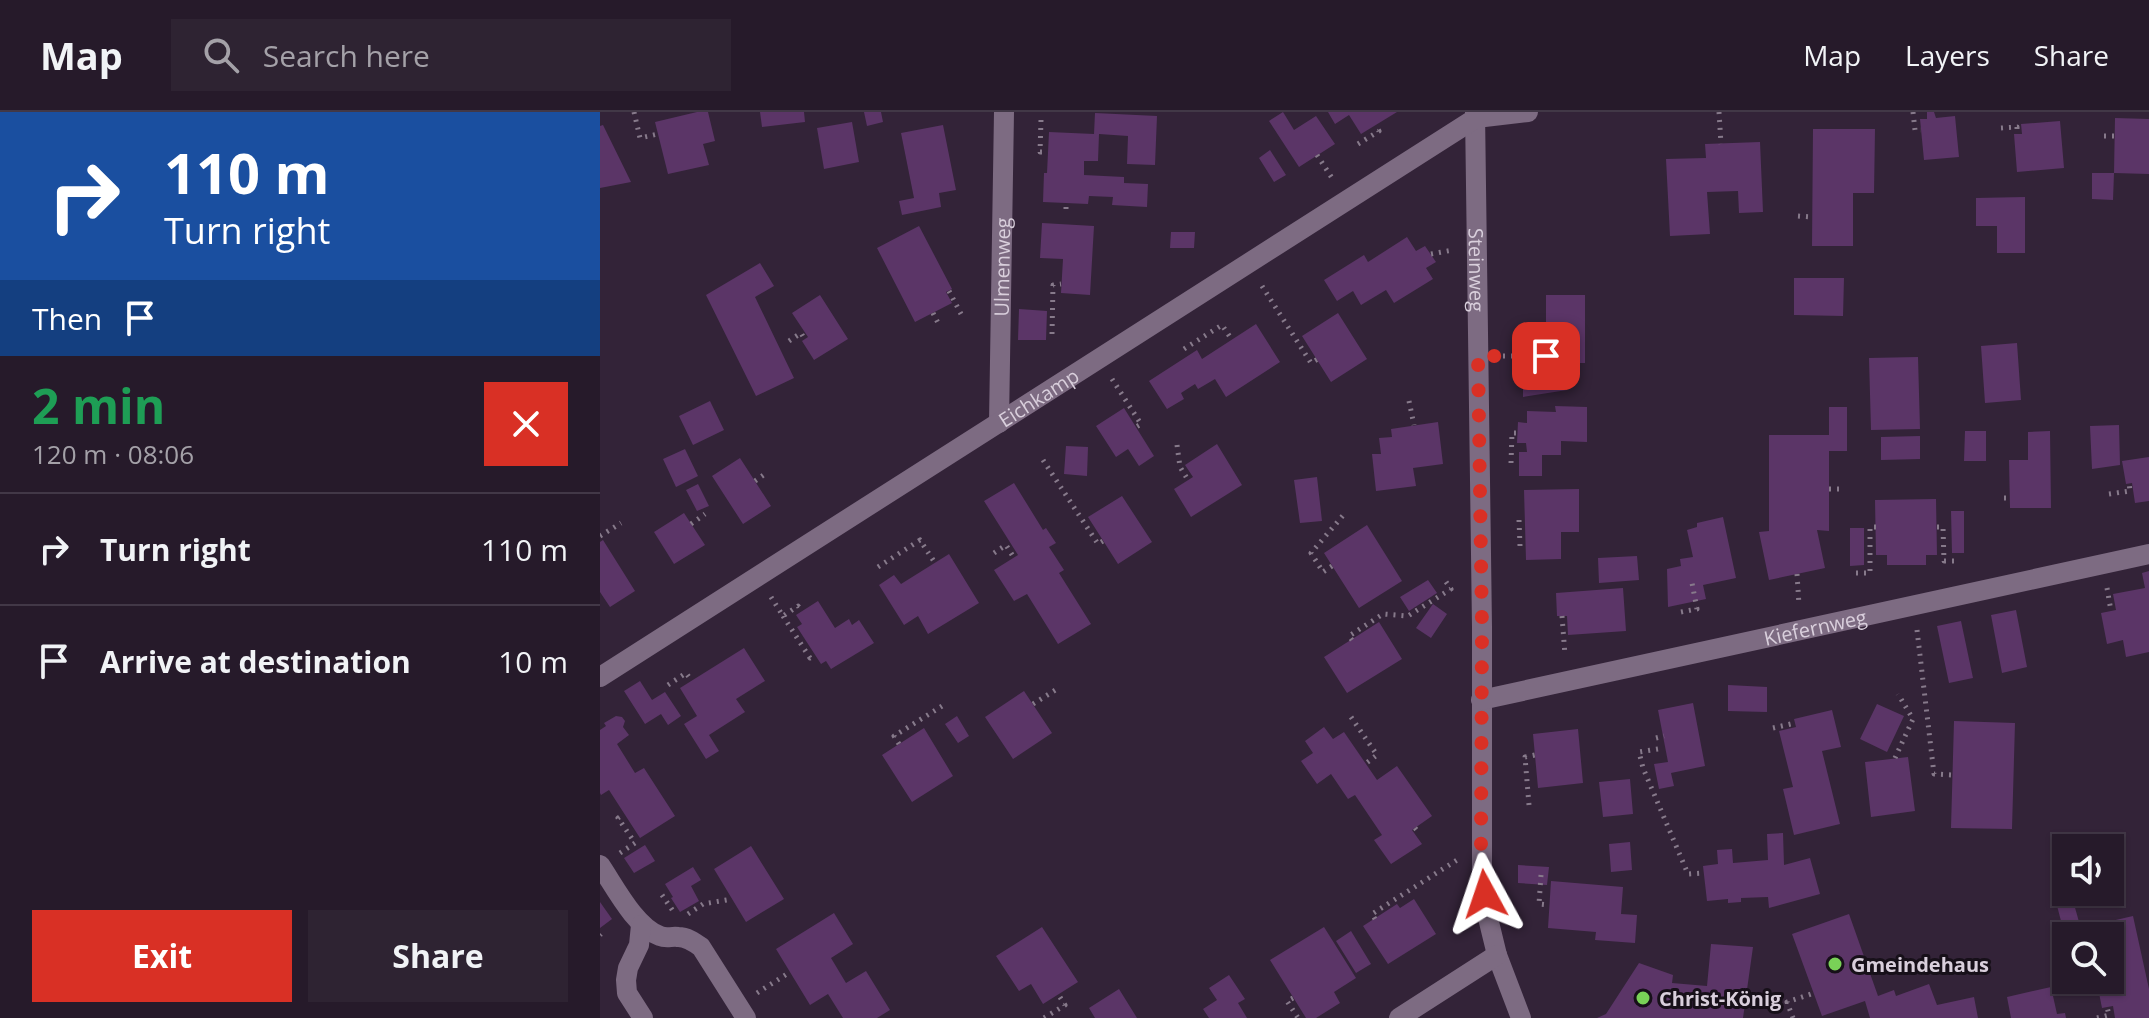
<!DOCTYPE html>
<html lang="en">
<head>
<meta charset="utf-8">
<style>
  body { margin:0; font-family:"Open Sans",sans-serif; background:#2e2332; color:#f1f3f6; height:100vh; display:flex; flex-direction:column; font-size:30px; white-space:nowrap }
  * { box-sizing:border-box; margin:0 }
  p { font-size:26px; color:#a4a1a8 }
  .icon { flex:none; width:44px; height:44px; fill:none; stroke:currentColor; stroke-width:2; stroke-linecap:round; stroke-linejoin:round }
  .map { position:relative; flex:1; overflow:hidden }
  .side { display:flex; flex-direction:column; background:#261a2a; width:600px }
  .side>* { flex:none }
  .hud { background:#1a4fa0; color:#fff; overflow:hidden }
  .fabs { position:absolute; left:1452px; top:722px; display:grid; gap:16px }
  .fabs a { display:grid; place-items:center; width:72px; height:72px; border-radius:0px; background:#261a2a; box-shadow:0 2px 6px #0004,0 0 0 2px #423847; font-size:40px }
  .pin { position:absolute; display:grid; place-items:center; width:68px; height:68px; color:#fff; margin:-34px; border-radius:16px; box-shadow:0 4px 12px #0006 }
  .me { position:absolute; width:88px; margin:-44px; rotate:355deg; stroke-linejoin:round; filter:drop-shadow(0 0 6px #0008) }
  .turn { display:flex; align-items:center; gap:28px; height:168px; padding:0 32px; font-size:36px }
  .turn .icon { width:104px; height:104px; stroke-width:2.5 }
  .turn b { display:block; font-size:56px; line-height:68px }
  .then { display:flex; align-items:center; height:76px; padding:0 32px; background:#0003; gap:16px; font-size:30px }
  .round { display:grid; place-items:center; flex:none; width:84px; height:84px; border-radius:0px; background:#2e2332 }
  .overview { display:flex; align-items:center; justify-content:space-between; height:136px; padding:0 32px }
  h1 { font-size:48px; font-weight:700; line-height:60px; color:#1e9e55 }
  .action { display:flex; gap:16px; margin-top:auto; padding:16px 32px }
  .action a { flex:1; height:92px; border-radius:0px; background:#d93025; color:#fff; font-size:32px; font-weight:700; line-height:92px; text-align:center }
  .action a+a { background:#2e2332; color:#f1f3f6 }
  ul { padding:0; list-style:none }
  li { display:flex; align-items:center; gap:24px; height:112px; padding:0 32px; border-top:2px solid #423847 }
  li div { flex:1 }
  li b { display:block; font-size:30px }
  li em { font-style:normal }
  header { display:flex; align-items:center; gap:48px; box-sizing:border-box; height:112px; padding:0 40px; background:#261a2a; border-bottom:2px solid #423847 }
  header strong { font-size:38px }
  nav { display:flex; gap:44px; margin-inline-start:auto; font-size:28px }
  .search { width:560px; height:72px; background:#2e2332; display:flex; align-items:center; gap:20px; box-sizing:border-box; padding:0 28px; border-radius:0px; color:#a4a1a8; font-size:30px }
  main { display:flex; flex:1; min-height:0 }
  .map>svg:first-child { display:block }
</style>
</head>
<body>
<header>
<strong>Map</strong>
<div class="search"><svg class="icon" aria-label="search" viewBox="0 0 24 24"><circle cx="10" cy="10" r="6"/><path d="M15 15l6 6"/></svg>Search here</div>
<nav><a>Map</a><a>Layers</a><a>Share</a></nav>
</header>
<main>
<section class="side">
<div class="hud">
<div class="turn"><svg class="icon" aria-label="right" viewBox="0 0 24 24"><path d="M7 20v-9h11M14 6l5 5-5 5"/></svg><div><b>110 m</b>Turn right</div></div>
<div class="then">Then<svg class="icon" aria-label="arrive" viewBox="0 0 24 24"><path d="M6 21V4h12l-3 4 3 4H6"/></svg></div>
</div>
<div class="overview"><div><h1>2 min</h1><p>120 m · 08:06</p></div><a class="round" style="background:#d93025;color:#fff"><svg class="icon" aria-label="close" viewBox="0 0 24 24"><path d="M6 6l12 12M18 6L6 18"/></svg></a></div>
<ul>
<li><svg class="icon" aria-label="right" viewBox="0 0 24 24"><path d="M7 20v-9h11M14 6l5 5-5 5"/></svg><div><b>Turn right</b></div><em>110 m</em></li>
<li><svg class="icon" aria-label="arrive" viewBox="0 0 24 24"><path d="M6 21V4h12l-3 4 3 4H6"/></svg><div><b>Arrive at destination</b></div><em>10 m</em></li>
</ul>
<div class="action"><a>Exit</a><a>Share</a></div>
</section>
<div class="map">
<svg width="1549" height="906" viewBox="0 0 1549 906">
  <rect width="100%" height="100%" fill="#332338"/>
  <path fill="#5b3567" d="M97,0H108L115,29L103,32L109,53L68,62L55,10Z
    M160,0H204L205,10L162,15Z
    M264,0H281L283,10L267,14Z
    M683,0L694,18L716,4L735,32L699,55L669,9Z
    M728,0H797L761,22L749,3L735,12Z
    M1327,0H1334L1336,6L1355,4L1359,45L1324,48L1320,7H1327Z
    M495,1L557,4L555,53L527,52L528,24L499,22L498,49H484V63L524,65V71L548,72L547,95L512,93L513,85L489,84L488,92L443,90L444,61H447L449,20L494,22Z
    M1515,6L1549,7V62L1514,61Z
    M1460,9L1464,56L1417,60L1414,22H1422L1421,12Z
    M252,10L259,50L224,57L217,16Z
    M3,13L31,70L0,76V14Z
    M343,13L356,78L339,81L341,95L302,103L299,89L314,86L301,21Z
    M1213,17H1275L1274,81H1253V134H1212Z
    M1160,30L1163,100L1139,101L1138,79L1107,80L1110,122L1070,124L1066,47L1106,46L1105,32Z
    M670,38L686,63L674,70L659,46Z
    M1492,61H1514L1513,88L1492,87Z
    M1425,85V141H1397V114H1376V86Z
    M442,111L494,114L490,183L461,181L463,147L440,146Z
    M319,114L352,177L346,180L352,191L315,210L277,136Z
    M571,120H595L594,136H570Z
    M807,125L816,139L825,134L836,150L826,156L833,167L794,191L786,178L761,193L753,179L737,189L724,168L764,143L768,150Z
    M160,151L174,174L155,185L194,266L156,284L106,183Z
    M1194,166H1244L1243,204L1194,203Z
    M220,183L248,227L214,248L202,229L208,225L192,201Z
    M946,183H985V251H946Z
    M419,197L447,199L446,228H418Z
    M738,201L767,247L731,270L702,224Z
    M656,212L680,250L626,285L615,267L598,277L595,272L581,281L584,287L567,297L549,269L597,238L602,247Z
    M1417,231L1421,288L1385,291L1381,234Z
    M1318,245L1320,317L1271,318L1269,246Z
    M923,251H946V258H967V278L923,285Z
    M110,289L124,318L93,333L79,304Z
    M955,294L987,295V330L961,329V343H942V364H919V340H927L926,331H917L918,310L927,311V299L956,300Z
    M1229,295H1247V339H1229V419L1217,418L1225,456L1169,468L1159,420L1169,419V323H1229Z
    M524,296L554,344L539,354L528,337L516,345L496,314Z
    M838,310L843,352L813,356L816,374L776,379L772,342H781L779,326L792,325L791,317Z
    M1519,313L1520,353L1492,357L1490,314Z
    M1365,319H1386V349H1364Z
    M1450,319L1451,396H1410L1409,348H1428V320Z
    M1320,324V347L1281,348V325Z
    M617,332L642,373L591,405L574,377L593,365L585,353Z
    M466,334L488,335L487,364L464,362Z
    M85,337L98,364L76,375L63,347Z
    M1549,345V389L1535,391L1532,371L1526,372L1522,349Z
    M140,346L171,394L143,412L112,364Z
    M717,365L722,409L700,411L694,368Z
    M414,371L443,418L446,416L456,431L449,435L464,458L459,461L491,512L458,532L427,482L414,489L394,458L418,443L384,389Z
    M98,372L109,394L97,399L86,378Z
    M979,377V420H961V447L926,448L924,378Z
    M522,384L552,430L518,452L488,405Z
    M1336,387L1337,443H1326V453H1287V443H1276L1275,388Z
    M1351,399H1364V441H1352Z
    M84,401L105,433L74,452L54,420Z
    M1123,405L1136,466L1103,473L1106,487L1068,495L1067,457L1081,454L1080,447L1093,445L1087,418L1097,415V411Z
    M767,413L802,469L759,496L724,441Z
    M1250,416H1264V453L1250,454Z
    M3,428L35,479L10,495L0,480V430Z
    M349,442L379,491L328,522L318,504L304,513L279,473L294,463L301,472Z
    M1037,444L1039,468L999,471L998,446Z
    M1549,459V540L1526,545L1523,528L1507,532L1501,501L1516,498L1513,482L1545,476L1542,461Z
    M828,468L837,481L809,499L800,485Z
    M1023,476L1026,519L968,523L967,504H957L956,481Z
    M218,489L235,516L249,507L252,513L259,508L274,531L231,557L226,549L221,552L197,515L202,512L196,503Z
    M833,492L847,502L831,526L816,516Z
    M1416,498L1427,555L1402,561L1391,503Z
    M1361,509L1373,566L1349,571L1337,514Z
    M779,510L802,547L747,581L724,545Z
    M144,536L165,569L136,587L145,600L109,623L119,639L106,647L84,612L97,604L80,576Z
    M40,569L52,588L65,580L81,604L68,613L61,602L45,612L24,579Z
    M1128,573L1167,575V600L1128,599Z
    M424,579L452,621L413,647L385,605Z
    M1093,591L1105,654L1071,661L1074,674L1059,677L1054,652L1068,650L1058,598Z
    M1277,592L1304,604L1287,640L1260,627Z
    M1232,598L1241,635L1222,639L1240,712L1194,723L1183,677L1193,675L1179,619L1196,615L1194,607Z
    M16,604L22,605L25,609L23,615L29,623L17,632L35,661L44,656L75,704L40,726L9,678L1,683L0,681V618L6,614L4,611Z
    M357,604L369,624L358,631L345,612Z
    M1354,609L1415,611L1412,717L1351,716Z
    M724,615L733,627L744,620L777,668L797,654L832,704L812,718L822,732L791,752L774,728L782,723L755,683L748,687L731,662L717,672L701,649L713,641L705,629Z
    M324,616L353,664L312,690L282,643Z
    M978,617L983,671L938,676L933,622Z
    M1308,645L1315,699L1271,705L1265,650Z
    M1030,667L1033,702L1003,705L999,670Z
    M1183,721L1184,753L1210,746L1220,782L1169,796L1168,785L1141,786V790L1128,791V787L1107,789L1103,754L1118,752L1117,738L1132,737L1133,751L1168,748L1167,722Z
    M1030,730L1032,758L1011,760L1009,732Z
    M45,733L55,749L34,761L24,746Z
    M151,734L184,787L146,810L114,757Z
    M918,753L949,755L947,773L918,771Z
    M93,755L101,768L91,774L99,789L80,800L71,786L73,785L65,772Z
    M951,769L1023,775L1021,802L1037,803L1035,831L995,828L996,820L948,816Z
    M1472,785L1483,824H1465L1456,790Z
    M814,787L836,822L788,852L763,814L797,792L800,796Z
    M0,790L12,807L0,816Z
    M234,801L253,832L231,846L246,871L266,859L290,898L277,906H243L228,882L210,893L176,837Z
    M1249,802L1278,884L1294,878L1296,884L1329,872L1337,893L1374,885L1378,906H1270L1265,889L1222,904L1192,822Z
    M1533,804L1549,877V906H1515L1513,894L1502,896L1499,881L1509,879L1507,868H1510V824H1497L1494,813Z
    M442,815L478,870L443,892L431,872L419,879L396,844Z
    M724,815L756,866L734,880L740,891L716,906H706L670,848Z
    M751,819L771,852L756,861L736,829Z
    M1111,832L1153,835L1143,906H997L1006,902L1039,851L1073,863L1072,871L1107,874Z
    M629,863L645,887L638,891L647,906H609L603,897L617,888L609,876Z
    M1451,875L1457,902L1465,901L1466,906H1411L1407,885Z
    M519,877L537,906H495L489,896Z"/>
  <g fill="none" stroke-linecap="round" stroke-linejoin="round">
    <path stroke="#877a8b" stroke-width="5" stroke-dasharray="2 6" stroke-linecap="butt" d="M34,0L40,26L58,22
      M1119,0L1121,32
      M1313,0L1315,18H1321
      M441,8L440,40H448
      M1401,16L1417,15V22
      M1504,24H1514
      M758,32L779,19L775,13
      M717,43L734,69
      M466,97V91
      M1198,104L1212,105
      M831,142L853,138
      M662,174L711,251L718,247
      M349,179L361,202
      M333,201L339,213
      M452,222L453,173L461,172
      M189,229L201,221L205,228
      M584,237L622,213L632,228
      M903,244H946
      M512,267L541,312L536,315
      M809,289L814,313
      M577,333L580,355L588,368
      M443,348L498,432L503,429
      M911,351L912,321H917
      M155,369L165,362
      M1229,377H1240
      M1509,382L1530,379L1529,371
      M1404,386H1410
      M91,412L105,402
      M1337,415H1343L1344,449H1357
      M0,424L21,411
      M920,434L919,408H924
      M394,441L406,433L414,446
      M732,454L723,460L711,441L746,400
      M278,455L320,428L335,451
      M1256,461H1270V415H1276
      M1197,462L1199,493
      M1507,476L1511,499
      M171,485L183,504L198,494L202,499
      M1081,500L1097,497L1092,471
      M183,504L210,546L215,543
      M962,504L965,543
      M1317,518L1334,662L1353,663
      M752,528L749,524L783,502L808,504L851,477L844,467
      M68,573L86,561L92,569
      M433,592L457,577
      M751,605L777,643L765,652
      M1173,616L1195,611
      M1056,626L1064,624
      M299,632L294,624L342,594
      M1058,637L1039,640L1043,656L1088,762L1104,761
      M1295,646L1313,607L1298,582
      M929,693L925,645L935,643
      M815,716L820,722
      M20,741L35,731L18,706L24,702
      M941,763L939,792L949,793
      M62,783L73,799
      M88,802L103,792L132,787
      M775,807L772,802L857,748
      M0,823L1,822
      M157,881L190,860
      M693,886L687,889L698,906
      M444,906L465,893L458,882
      M1193,906L1187,890L1214,881
      M1497,906L1509,903L1507,895"/>
    <g stroke="#7d6b82" stroke-width="20">
      <path id="s1" d="M875,0L882,515V759L888,806L897,843L921,906"/>
      <path id="s2" d="M399,311L404,0"/>
      <path id="s3" d="M0,565L876,6L928,0"/>
      <path id="s4" d="M881,588L1549,442"/>
      <path d="M0,753C15,775 35,815 60,824C67,827 71,824 78,825C87,825 94,830 101,835L146,906"/>
      <path d="M41,813L39,833L28,856L26,868L27,881L43,906"/>
      <path d="M799,906L897,843"/>
    </g>
  </g>
  <g fill="none" stroke-linecap="round" stroke-linejoin="round">
    <path stroke="#d93025" stroke-width="14" stroke-dasharray="0 25.2" d="M885,782L881,733L882,515L878,244H946"/>
  </g>
  <g fill="#79d157" stroke="#171019" stroke-width="3">
    <circle cx="1235" cy="852" r="8"/>
    <circle cx="1043" cy="886" r="8"/>
  </g>
  <g text-anchor="middle" dominant-baseline="central" stroke-width="6" stroke-linejoin="round" paint-order="stroke">
    <g font-size="20" fill="#d9cfdc" stroke="#171019">
      <text stroke="none"><textPath href="#s2" startOffset="156">Ulmenweg</textPath></text>
      <text stroke="none"><textPath href="#s1" startOffset="158">Steinweg</textPath></text>
      <text stroke="none"><textPath href="#s3" startOffset="520">Eichkamp</textPath></text>
      <text stroke="none"><textPath href="#s4" startOffset="342">Kiefernweg</textPath></text>
    </g>
    <g font-size="20" font-weight="bold" fill="#d9cfdc" stroke="#171019" text-anchor="start">
      <text x="1251" y="852">Gmeindehaus</text>
      <text x="1059" y="886">Christ-König</text>
    </g>
  </g>
</svg>
<div class="fabs">
<a><svg class="icon" aria-label="sound" viewBox="0 0 24 24"><path d="M4 9h4l5-4v14l-5-4H4zM17 9q2 3 0 6"/></svg></a>
<a><svg class="icon" aria-label="search" viewBox="0 0 24 24"><circle cx="10" cy="10" r="6"/><path d="M15 15l6 6"/></svg></a>
</div>
<div class="pin" style="left:946px;top:244px;background:#d93025"><svg class="icon" aria-label="arrive" viewBox="0 0 24 24"><path d="M6 21V4h12l-3 4 3 4H6"/></svg></div>
<svg class="me" style="left:885px;top:782px" viewBox="-20 -20 40 40"><path d="M0-17L14 15 0 8-14 15z" fill="#d93025" stroke="#fff" stroke-width="4"/></svg>
</div>
</main>
</body>
</html>
